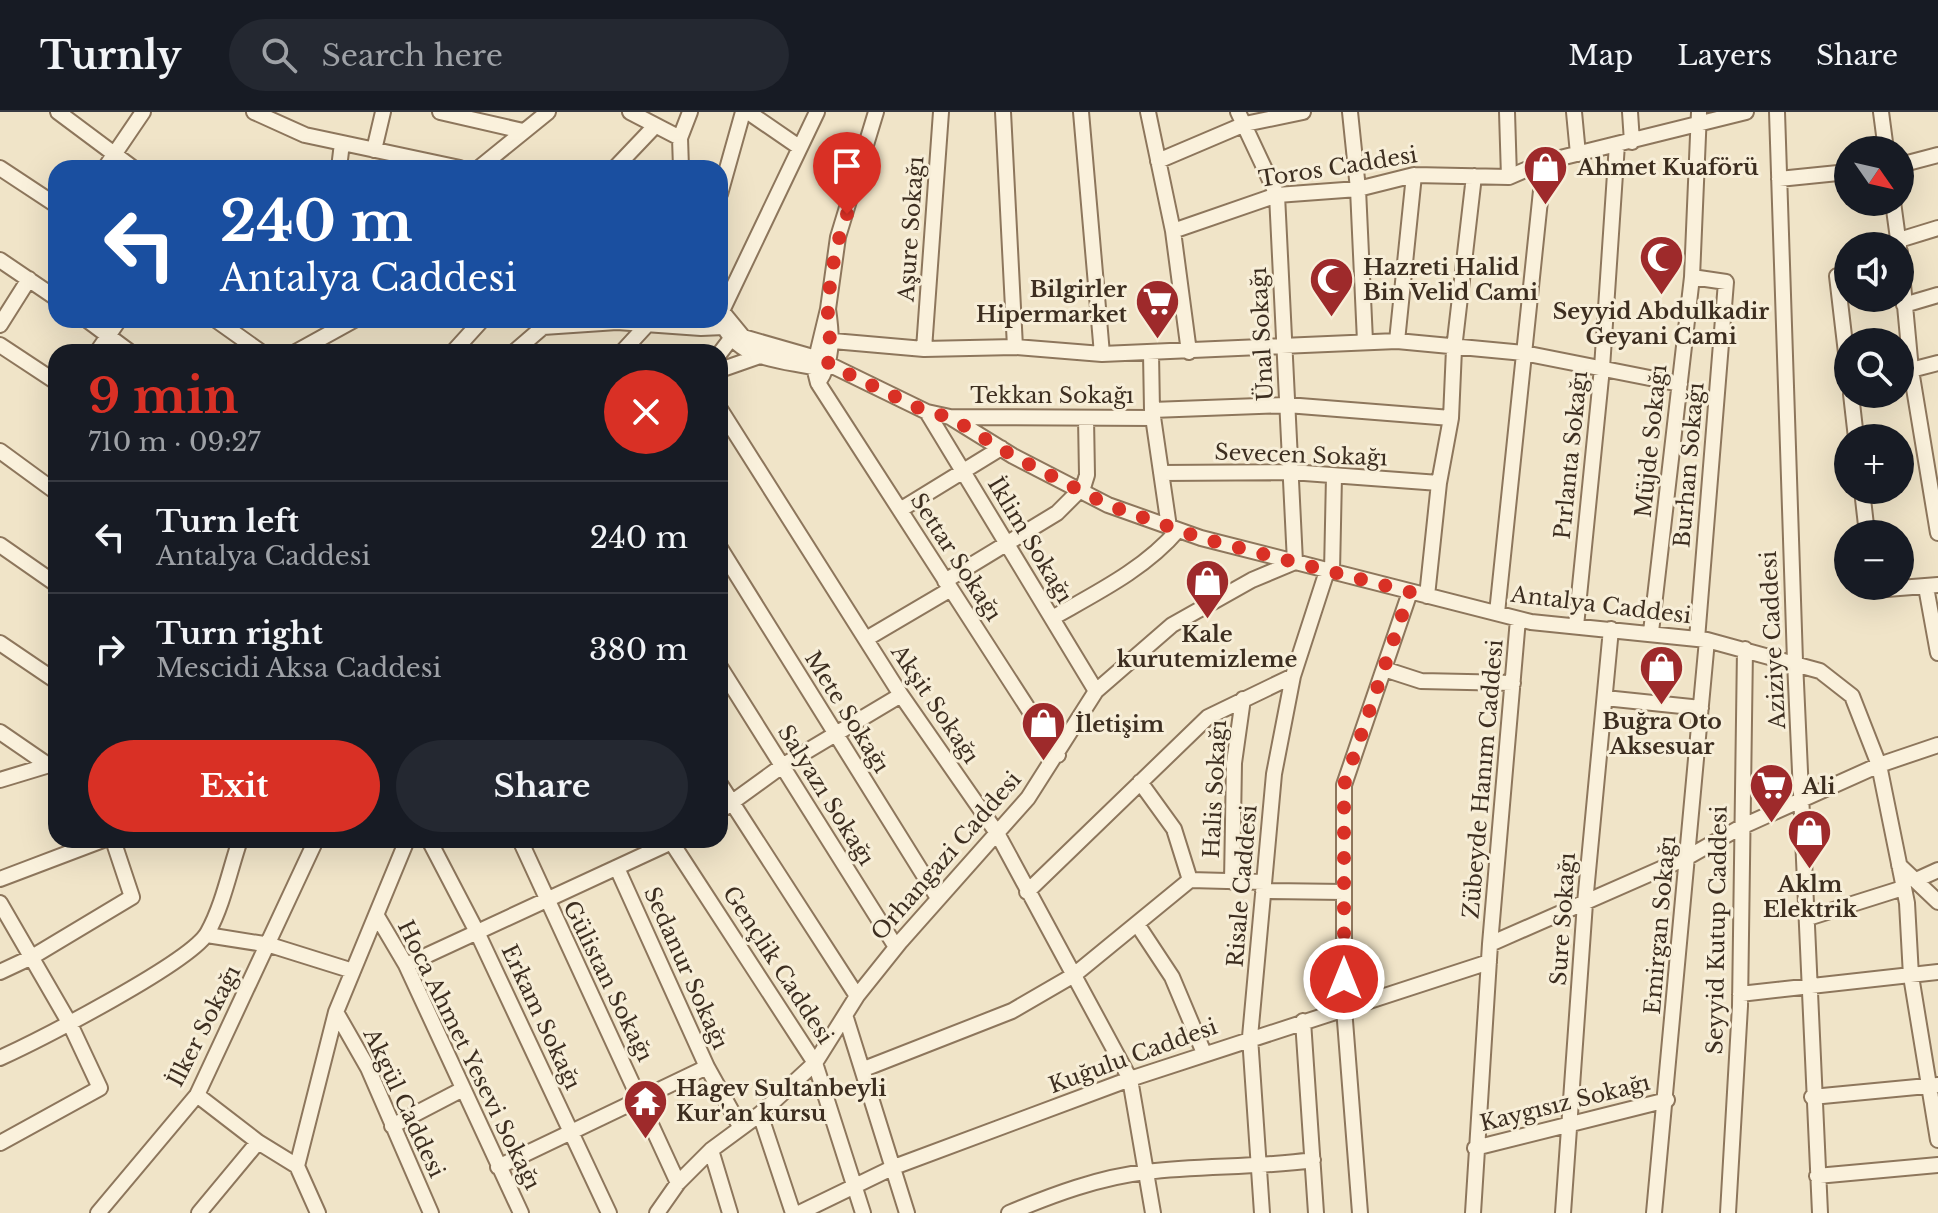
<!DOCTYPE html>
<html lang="en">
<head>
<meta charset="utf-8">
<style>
  body { margin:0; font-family:"Libre Baskerville",serif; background:#242831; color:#f1f3f6; height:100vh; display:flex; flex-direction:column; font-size:30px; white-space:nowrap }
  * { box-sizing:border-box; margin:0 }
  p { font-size:26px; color:#9ea1a6 }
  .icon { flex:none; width:44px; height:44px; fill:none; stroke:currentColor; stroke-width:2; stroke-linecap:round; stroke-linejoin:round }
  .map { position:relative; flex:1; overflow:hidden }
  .panel { position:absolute; left:48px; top:232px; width:680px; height:504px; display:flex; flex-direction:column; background:#171b24; border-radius:24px; box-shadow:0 8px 32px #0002 }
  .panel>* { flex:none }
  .hud { position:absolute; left:48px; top:48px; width:680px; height:168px; border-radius:24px; box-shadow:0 8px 32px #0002; background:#1a4fa0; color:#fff; overflow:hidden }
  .needle { width:52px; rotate:124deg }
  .fabs { position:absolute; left:1834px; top:24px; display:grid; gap:16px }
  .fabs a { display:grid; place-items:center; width:80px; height:80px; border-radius:50%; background:#171b24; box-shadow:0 8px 32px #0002; font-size:40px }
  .pin { position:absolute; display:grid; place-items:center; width:68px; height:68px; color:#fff; margin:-82px -34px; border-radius:50% 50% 50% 0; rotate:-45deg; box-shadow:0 0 8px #0007 }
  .pin .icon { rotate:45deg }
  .me { position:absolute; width:88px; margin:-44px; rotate:0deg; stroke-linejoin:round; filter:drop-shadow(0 0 6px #0008) }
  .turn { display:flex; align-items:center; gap:28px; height:168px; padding:0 40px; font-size:36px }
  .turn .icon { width:104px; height:104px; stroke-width:2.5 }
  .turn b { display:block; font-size:56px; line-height:68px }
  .round { display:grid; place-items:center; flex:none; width:84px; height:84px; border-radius:42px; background:#242831 }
  .head { display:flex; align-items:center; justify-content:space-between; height:136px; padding:0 40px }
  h1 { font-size:48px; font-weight:800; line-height:60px; color:#d93025 }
  .cta { display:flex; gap:16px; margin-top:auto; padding:16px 40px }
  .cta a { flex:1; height:92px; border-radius:48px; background:#d93025; color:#fff; font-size:32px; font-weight:800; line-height:92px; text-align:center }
  .cta a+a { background:#242831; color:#f1f3f6 }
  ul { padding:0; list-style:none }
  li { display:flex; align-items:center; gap:24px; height:112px; padding:0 40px; border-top:2px solid #363941 }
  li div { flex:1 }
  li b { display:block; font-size:30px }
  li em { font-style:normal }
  header { display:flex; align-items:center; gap:48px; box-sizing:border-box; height:112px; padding:0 40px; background:#171b24; border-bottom:2px solid #363941 }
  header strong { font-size:38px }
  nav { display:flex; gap:44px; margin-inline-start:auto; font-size:28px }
  .search { width:560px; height:72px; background:#242831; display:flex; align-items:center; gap:20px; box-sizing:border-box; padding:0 28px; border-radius:44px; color:#9ea1a6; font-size:30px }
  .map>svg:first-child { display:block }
</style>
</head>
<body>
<header>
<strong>Turnly</strong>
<div class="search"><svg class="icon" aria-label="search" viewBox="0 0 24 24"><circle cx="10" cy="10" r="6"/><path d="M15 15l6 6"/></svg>Search here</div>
<nav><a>Map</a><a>Layers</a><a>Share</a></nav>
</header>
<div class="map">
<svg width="1938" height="1101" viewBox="0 0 1938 1101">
  <rect width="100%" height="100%" fill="#f0e4c8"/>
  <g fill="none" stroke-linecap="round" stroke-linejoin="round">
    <defs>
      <path id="minor" d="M58,0L133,56
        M254,0L305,23L460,56
        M440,0L523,19
        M630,0L680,26
        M748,0L799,35
        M1003,0L1015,235
        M1081,0L1102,242
        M1148,0L1173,119L1189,240
        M1238,0L1277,83L1295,450
        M1350,0L1358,77L1365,229
        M1507,0L1509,65
        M1574,0L1578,42
        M1630,0L1632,30
        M1777,0L1795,549L1820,1101
        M1881,0L1886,38
        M374,38L383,0
        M1158,49L1245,12L1303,0
        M1900,53L1938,43
        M0,56L56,93
        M105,56L143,0
        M339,56L342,31
        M479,56L548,0
        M615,56L654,15
        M681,56L680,26L690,0
        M1779,67L1848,60
        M720,82L743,0
        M1893,90L1899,134
        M1173,119L1277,83L1358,77L1414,63L1509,65L1544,50L1746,0
        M1899,128L1938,116
        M1900,140L1911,258L1938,421
        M0,148L56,186
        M1848,163L1837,164L1848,258
        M1692,165L1726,170L1697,527
        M1904,193L1938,183
        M720,197L743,225L816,246L927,300L950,305L1013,344L1108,393L1201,426L1531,510L1707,528L1820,559L1852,584L1879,653L1907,791L1911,864L1938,1028
        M828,197C832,224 834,247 818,271L814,255L828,197L838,125L876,0
        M720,203L817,0
        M87,208L130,240
        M216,208L261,240
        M0,213L29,167
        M724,215C743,249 782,248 817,256
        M833,229L924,237L1015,235L1102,242L1397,229L1524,241L1680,272
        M1397,229L1414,63
        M0,233L56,270
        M924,237L941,0
        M97,240L119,208
        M296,240L354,208
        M453,240L482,208
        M514,240L543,215L617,210L701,216L724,215L729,210
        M622,240L646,214
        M720,241L736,220
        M1151,241L1152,298L1169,415
        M720,258L760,244
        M1911,258L1938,251
        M818,271L1058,643
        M1851,282L1856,326
        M720,297L901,583L997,721L1130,967L1153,1101
        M1152,298L1287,293L1451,306
        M927,300L1096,579
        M950,305L1153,306
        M0,339L56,380
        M1161,361L1291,360L1439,371
        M1862,378L1867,422
        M1082,379L1087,363L1086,306
        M900,398L1001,336
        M0,433L56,472
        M720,436L938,786
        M1332,460L1334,364
        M945,469L1057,401L1080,378
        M1873,474L1874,478L1938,473
        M1926,475L1938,541
        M1427,484L1439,371L1451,306L1454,237L1474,64
        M1497,501L1544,50
        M1052,506C1096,481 1145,457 1178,418
        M1576,514L1602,256L1617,32
        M1651,520L1692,165L1699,0
        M866,527L951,477
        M0,531L56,569
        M720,555L896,835
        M1384,557L1421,569L1513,571
        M1605,586L1701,596
        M0,620L48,653
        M0,668L56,651
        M1140,670L1174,717L1190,768
        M720,672L857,884
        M720,699L782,654L901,583
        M429,728L477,820L609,1101
        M520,728L678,1071
        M670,728L815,951L863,1101
        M1899,753L1938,790
        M617,756L707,955L741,1016
        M0,767L103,728
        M1916,768L1938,758
        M1232,770L1234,651L1243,587
        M1263,779L1344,780
        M1027,780L1208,605L1293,564
        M0,791L70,912L100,976L0,1031
        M377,804L406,853L521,1101
        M1808,806L1903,776
        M1137,812L1172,865L1204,941
        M207,823L270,833L353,859
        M1490,832L1518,507
        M406,853L676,728
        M0,860L32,845L132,785L113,728
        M1740,882L1938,860
        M336,900L368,956L431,1101
        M846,906L907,1101
        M1303,909L1316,1101
        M0,946C37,929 192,850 208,820C223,793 230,757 240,728
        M864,957L1012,899L1074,863L1190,768L1264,770
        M197,983L258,1030L297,1054
        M1812,985L1938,973
        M760,1002L793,1101
        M392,1014L463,977
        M1475,1036L1667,988
        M711,1038L730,1101
        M498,1055L707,955
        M1817,1064L1938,1053
        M98,1101L197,983L316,728
        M199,1101L258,1030
        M318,1101L297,1054L336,900L407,728
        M657,1101L678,1071L711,1038L760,1002L815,951L857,884L901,829L1028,686L1096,579L1172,513L1252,468L1295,450
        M799,1101L894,1055L1130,967L1489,850
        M1009,1101C1052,1083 1100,1065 1146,1060C1201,1053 1257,1056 1313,1048
        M1262,1101L1250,925L1274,662L1293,564L1327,459
        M1360,1101L1344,896V673L1410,480
        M1473,1101L1490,832L1688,745L1741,715L1879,653L1938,633
        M1563,1101L1585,791L1611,517
        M1654,1101L1707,528
        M1728,1101L1740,894L1745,537"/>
    </defs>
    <use href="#minor" stroke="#8d765c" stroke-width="18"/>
    <use href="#minor" stroke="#faf1dc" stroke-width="14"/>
  </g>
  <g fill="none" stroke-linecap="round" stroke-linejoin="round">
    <path stroke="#d93025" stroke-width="14" stroke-dasharray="0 25.2" d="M847,102C836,131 830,164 828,195C827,216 833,229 828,252L927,300L950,305L1013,344L1108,393L1201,426L1410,480L1344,673V867"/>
  </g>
  <defs>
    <symbol id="shop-pin" viewBox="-11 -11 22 30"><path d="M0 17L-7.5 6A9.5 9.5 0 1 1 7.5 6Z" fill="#9e2a2b" stroke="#f7eed8"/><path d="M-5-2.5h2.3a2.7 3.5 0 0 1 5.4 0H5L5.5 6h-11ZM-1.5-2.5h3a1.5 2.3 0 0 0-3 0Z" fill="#fff"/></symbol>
    <symbol id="mosque-pin" viewBox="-11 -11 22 30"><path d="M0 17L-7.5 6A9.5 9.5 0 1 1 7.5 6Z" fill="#9e2a2b" stroke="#f7eed8"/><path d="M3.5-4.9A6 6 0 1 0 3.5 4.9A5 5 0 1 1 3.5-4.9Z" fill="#fff"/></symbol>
    <symbol id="supermarket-pin" viewBox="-11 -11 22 30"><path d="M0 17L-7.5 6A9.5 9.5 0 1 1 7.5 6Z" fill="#9e2a2b" stroke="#f7eed8"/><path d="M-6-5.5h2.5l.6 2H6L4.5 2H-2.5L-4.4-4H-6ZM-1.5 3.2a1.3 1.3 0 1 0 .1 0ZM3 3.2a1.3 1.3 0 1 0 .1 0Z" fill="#fff"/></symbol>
    <symbol id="temple-pin" viewBox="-11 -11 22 30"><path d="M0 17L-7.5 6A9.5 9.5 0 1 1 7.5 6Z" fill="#9e2a2b" stroke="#f7eed8"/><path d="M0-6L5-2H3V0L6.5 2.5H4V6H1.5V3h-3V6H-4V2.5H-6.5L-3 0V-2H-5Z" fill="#fff"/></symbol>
  </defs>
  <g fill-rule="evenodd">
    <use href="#shop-pin" x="1520" y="30" width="51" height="69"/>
    <use href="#mosque-pin" x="1636" y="120" width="51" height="69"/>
    <use href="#mosque-pin" x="1306" y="142" width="51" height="69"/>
    <use href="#supermarket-pin" x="1132" y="164" width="51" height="69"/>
    <use href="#shop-pin" x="1182" y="444" width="51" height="69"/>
    <use href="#shop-pin" x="1636" y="530" width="51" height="69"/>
    <use href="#shop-pin" x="1018" y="586" width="51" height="69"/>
    <use href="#supermarket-pin" x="1746" y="648" width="51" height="69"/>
    <use href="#shop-pin" x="1784" y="694" width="51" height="69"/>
    <use href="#temple-pin" x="620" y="964" width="51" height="69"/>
  </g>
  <g text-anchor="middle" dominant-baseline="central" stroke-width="6" stroke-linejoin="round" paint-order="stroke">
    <g font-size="22" fill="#3d2e20" stroke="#f7eed8">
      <text transform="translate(1338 55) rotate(-9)">Toros Caddesi</text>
      <text transform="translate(911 117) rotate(-86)">Aşure Sokağı</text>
      <text transform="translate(1262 222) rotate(-93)">Ünal Sokağı</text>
      <text x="1052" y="283">Tekkan Sokağı</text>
      <text transform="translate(1651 329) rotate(-84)">Müjde Sokağı</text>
      <text transform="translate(1301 343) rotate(2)">Sevecen Sokağı</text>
      <text transform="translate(1571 343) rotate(-84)">Pırlanta Sokağı</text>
      <text transform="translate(1689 353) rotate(-85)">Burhan Sokağı</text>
      <text transform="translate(1030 428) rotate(59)">İklim Sokağı</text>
      <text transform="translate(956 445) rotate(57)">Settar Sokağı</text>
      <text transform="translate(1601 493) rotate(7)">Antalya Caddesi</text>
      <text transform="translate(1773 528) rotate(-93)">Aziziye Caddesi</text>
      <text transform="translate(935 592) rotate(56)">Akşit Sokağı</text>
      <text transform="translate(847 600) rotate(58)">Mete Sokağı</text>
      <text transform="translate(1483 667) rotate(-85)">Zübeyde Hanım Caddesi</text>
      <text transform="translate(1215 677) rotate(-87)">Halis Sokağı</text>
      <text transform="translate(826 683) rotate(58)">Salyazı Sokağı</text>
      <text transform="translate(946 744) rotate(-49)">Orhangazi Caddesi</text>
      <text transform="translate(1242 774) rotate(-85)">Risale Caddesi</text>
      <text transform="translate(1563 807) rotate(-86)">Sure Sokağı</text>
      <text transform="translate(1660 813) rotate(-85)">Emirgan Sokağı</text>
      <text transform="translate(1717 818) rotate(-89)">Seyyid Kutup Caddesi</text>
      <text transform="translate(778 853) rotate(57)">Gençlik Caddesi</text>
      <text transform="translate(686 856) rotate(66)">Sedanur Sokağı</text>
      <text transform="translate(608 869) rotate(64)">Gülistan Sokağı</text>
      <text transform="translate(541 905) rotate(65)">Erkam Sokağı</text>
      <text transform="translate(204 914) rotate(-63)">İlker Sokağı</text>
      <text transform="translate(469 943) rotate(64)">Hoca Ahmet Yesevi Sokağı</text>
      <text transform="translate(1133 944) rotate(-20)">Kuğulu Caddesi</text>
      <text transform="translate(404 991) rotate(65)">Akgül Caddesi</text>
      <text transform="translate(1565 991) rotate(-14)">Kaygısız Sokağı</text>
    </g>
    <g font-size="22" font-weight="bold" fill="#3d2e20" stroke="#f7eed8" text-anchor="start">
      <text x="1577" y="55">Ahmet Kuaförü</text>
      <text x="1363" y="155">Hazreti Halid<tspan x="1363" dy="25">Bin Velid Cami</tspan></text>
      <text x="1127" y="177" text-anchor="end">Bilgirler<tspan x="1127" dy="25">Hipermarket</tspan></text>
      <text x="1661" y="199" text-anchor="middle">Seyyid Abdulkadir<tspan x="1661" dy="25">Geyani Cami</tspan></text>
      <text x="1207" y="522" text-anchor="middle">Kale<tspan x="1207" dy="25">kurutemizleme</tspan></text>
      <text x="1662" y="609" text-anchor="middle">Buğra Oto<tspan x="1662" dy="25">Aksesuar</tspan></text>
      <text x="1075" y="612">İletişim</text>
      <text x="1802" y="674">Ali</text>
      <text x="1810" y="772" text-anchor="middle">Aklm<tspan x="1810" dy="25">Elektrik</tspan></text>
      <text x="676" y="976">Hagev Sultanbeyli<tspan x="676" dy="25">Kur'an kursu</tspan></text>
    </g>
  </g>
</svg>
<div class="fabs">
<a><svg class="needle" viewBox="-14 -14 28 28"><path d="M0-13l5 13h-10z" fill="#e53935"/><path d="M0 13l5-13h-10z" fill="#9ea1a6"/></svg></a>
<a><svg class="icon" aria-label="sound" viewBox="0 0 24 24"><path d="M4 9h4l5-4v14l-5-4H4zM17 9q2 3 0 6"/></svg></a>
<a><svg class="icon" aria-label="search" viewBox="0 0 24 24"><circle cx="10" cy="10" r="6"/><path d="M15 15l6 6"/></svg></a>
<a>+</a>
<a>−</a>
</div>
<div class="pin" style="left:847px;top:102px;background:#d93025"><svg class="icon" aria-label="arrive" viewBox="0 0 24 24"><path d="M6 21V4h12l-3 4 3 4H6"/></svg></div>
<svg class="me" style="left:1344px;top:867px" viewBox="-20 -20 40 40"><circle r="17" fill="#d93025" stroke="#fff" stroke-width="3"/><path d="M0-11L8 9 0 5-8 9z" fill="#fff"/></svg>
<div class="hud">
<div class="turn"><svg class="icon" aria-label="left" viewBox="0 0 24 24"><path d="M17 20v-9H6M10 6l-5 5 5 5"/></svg><div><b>240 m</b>Antalya Caddesi</div></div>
</div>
<section class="panel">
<div class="head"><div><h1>9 min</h1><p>710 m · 09:27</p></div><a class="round" style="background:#d93025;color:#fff"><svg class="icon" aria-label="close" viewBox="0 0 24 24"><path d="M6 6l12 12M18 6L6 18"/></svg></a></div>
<ul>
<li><svg class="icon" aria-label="left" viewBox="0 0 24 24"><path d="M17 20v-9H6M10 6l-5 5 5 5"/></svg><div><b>Turn left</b><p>Antalya Caddesi</p></div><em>240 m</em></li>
<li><svg class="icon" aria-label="right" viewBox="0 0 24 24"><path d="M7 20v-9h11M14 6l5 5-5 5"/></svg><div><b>Turn right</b><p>Mescidi Aksa Caddesi</p></div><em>380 m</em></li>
</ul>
<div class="cta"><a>Exit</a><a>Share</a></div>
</section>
</div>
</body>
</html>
